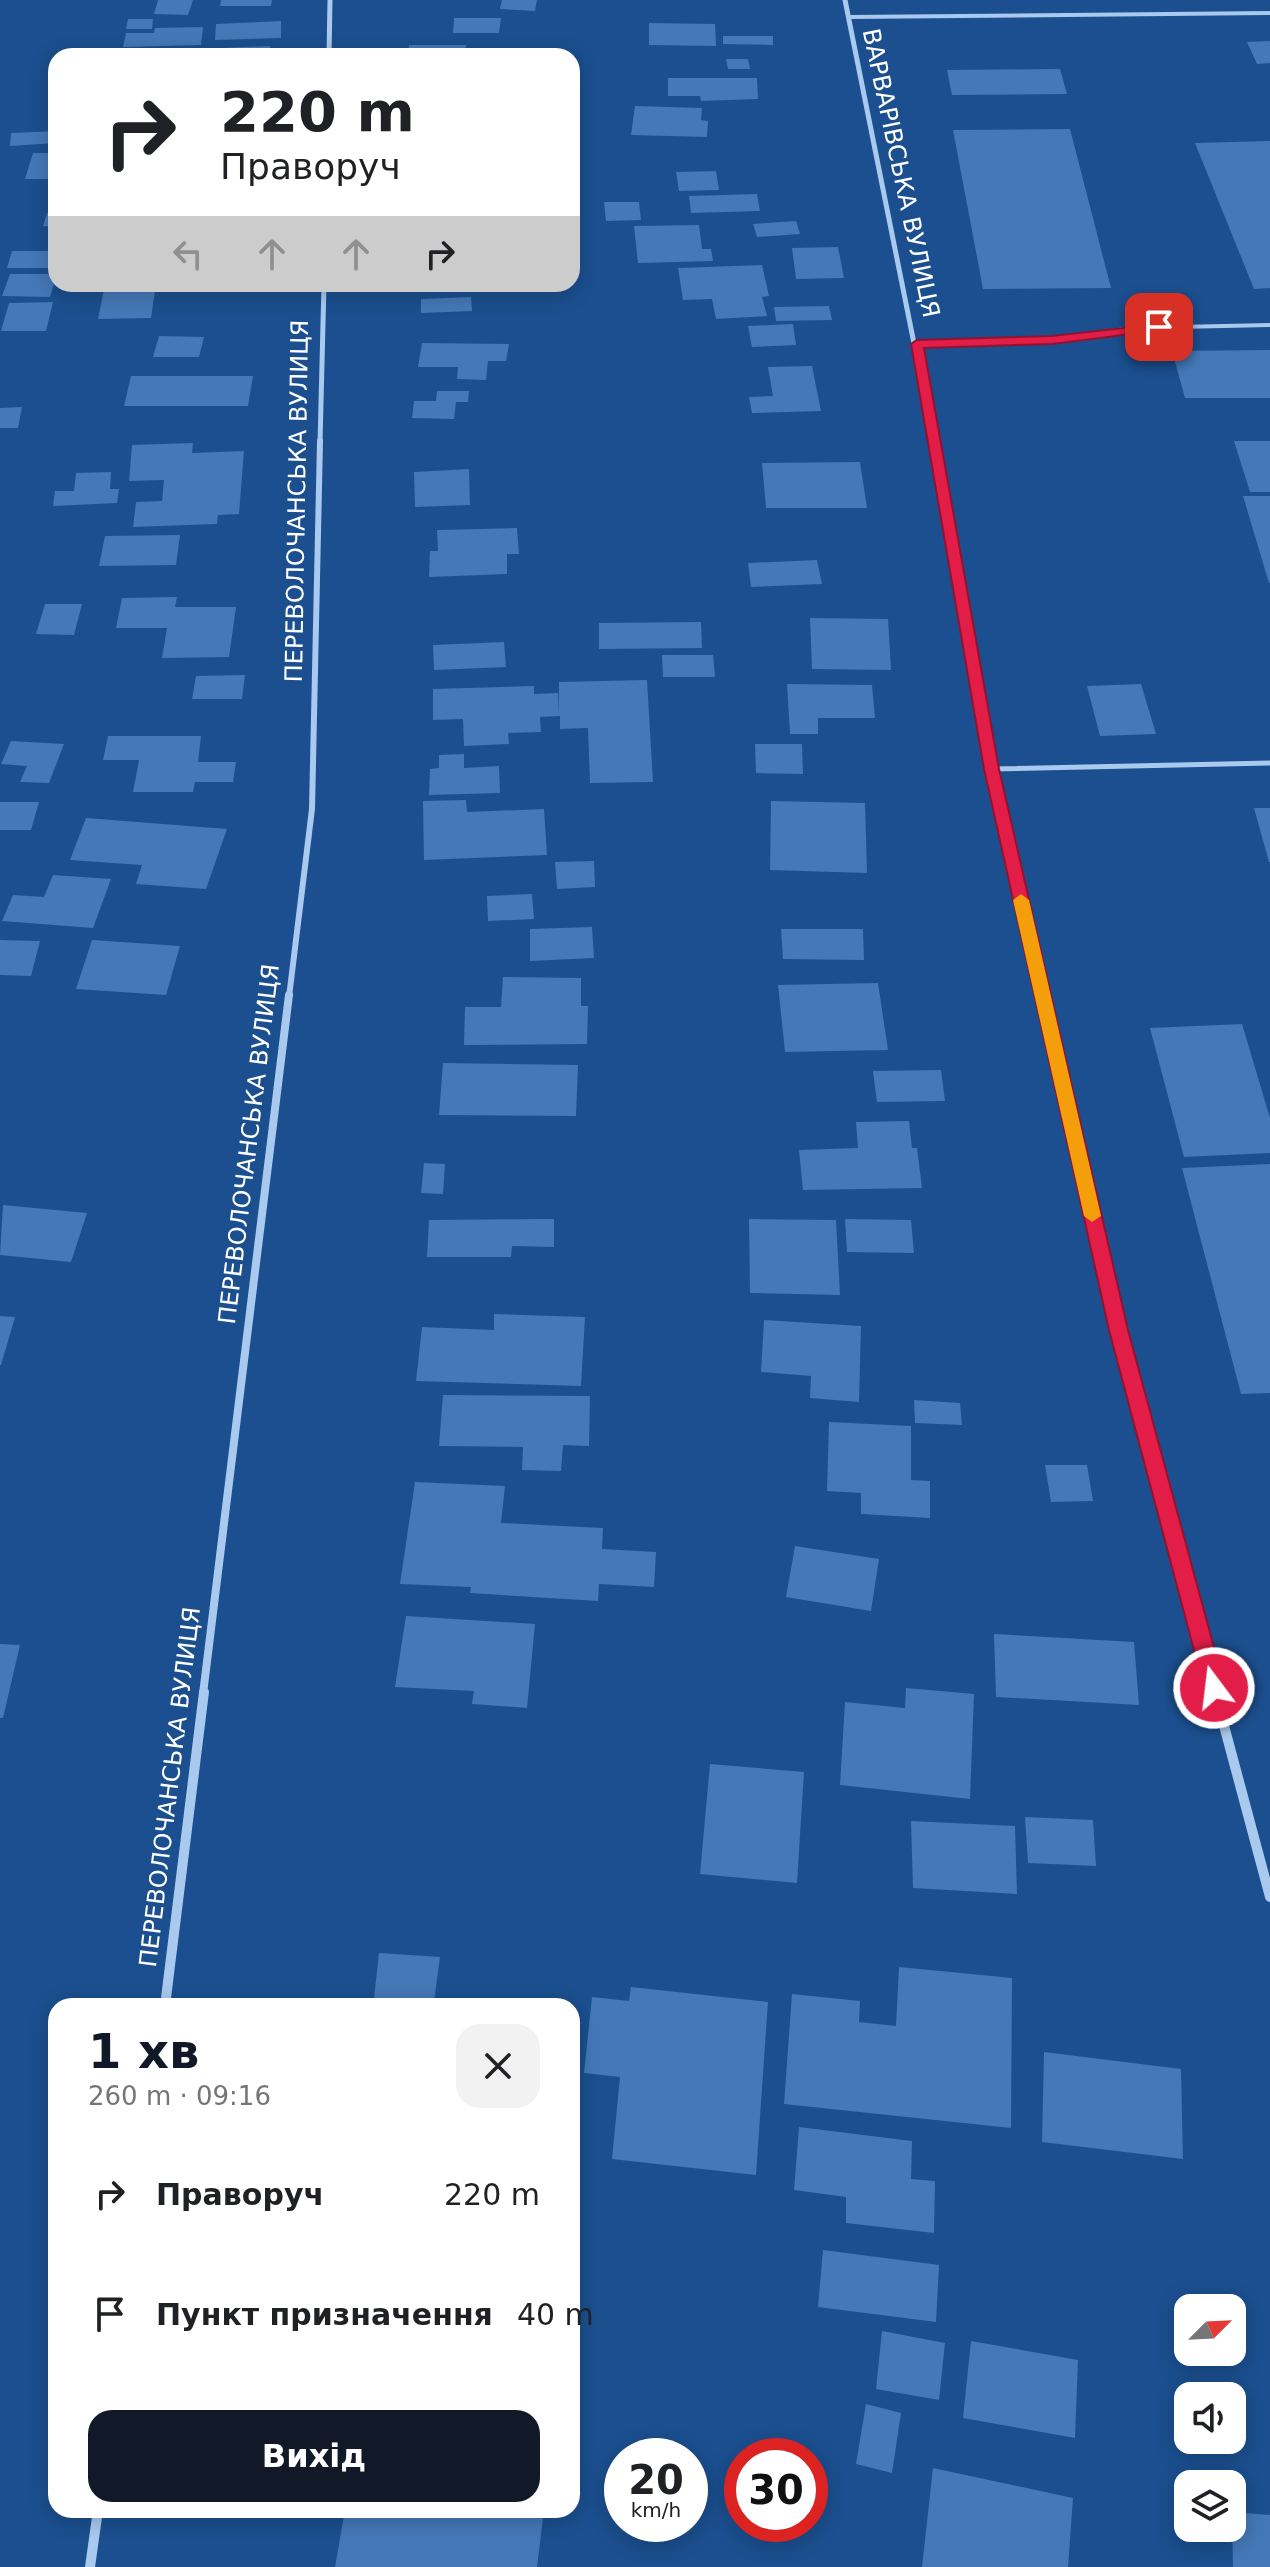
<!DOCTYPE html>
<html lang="uk">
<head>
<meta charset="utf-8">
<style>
  body { margin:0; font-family:"DejaVu Sans",sans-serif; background:#f2f2f2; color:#202124; height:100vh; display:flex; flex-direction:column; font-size:30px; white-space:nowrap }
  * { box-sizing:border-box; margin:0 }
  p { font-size:26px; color:#757577 }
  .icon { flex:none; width:44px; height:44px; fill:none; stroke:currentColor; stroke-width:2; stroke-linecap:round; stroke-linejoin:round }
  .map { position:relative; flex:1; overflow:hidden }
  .side { position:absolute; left:48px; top:1998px; width:532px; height:520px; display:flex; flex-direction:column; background:#fff; border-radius:24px; box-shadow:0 4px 20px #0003 }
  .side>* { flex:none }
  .hud { position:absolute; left:48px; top:48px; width:532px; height:244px; border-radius:24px; box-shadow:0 4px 20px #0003; background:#fff; color:#202124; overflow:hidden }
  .needle { width:52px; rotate:66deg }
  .buttons { position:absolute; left:1174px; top:2294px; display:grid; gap:16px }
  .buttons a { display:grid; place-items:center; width:72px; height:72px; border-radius:16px; background:#fff; box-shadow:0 4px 20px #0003; font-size:40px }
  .speed { position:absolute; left:604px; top:2438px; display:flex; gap:16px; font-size:40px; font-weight:700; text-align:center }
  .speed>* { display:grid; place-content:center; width:104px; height:104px; border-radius:50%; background:#fff; box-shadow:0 4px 20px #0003; line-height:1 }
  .speed small { font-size:20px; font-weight:400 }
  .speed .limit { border:12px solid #d22; background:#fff; color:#111 }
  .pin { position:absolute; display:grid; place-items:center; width:68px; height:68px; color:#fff; margin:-34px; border-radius:16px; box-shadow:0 4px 12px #0006 }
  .me { position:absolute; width:88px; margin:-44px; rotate:345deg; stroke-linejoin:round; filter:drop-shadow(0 0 6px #0008) }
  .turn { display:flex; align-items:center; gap:28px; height:168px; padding:0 40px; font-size:36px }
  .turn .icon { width:104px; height:104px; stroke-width:2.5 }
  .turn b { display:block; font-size:56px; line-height:68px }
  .lanes { display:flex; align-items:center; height:76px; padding:0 40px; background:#0003; justify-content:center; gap:40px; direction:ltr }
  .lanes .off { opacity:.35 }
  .round { display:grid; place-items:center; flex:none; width:84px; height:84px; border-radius:24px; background:#f2f2f2 }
  .head { display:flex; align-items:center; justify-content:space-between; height:136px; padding:0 40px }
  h1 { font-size:48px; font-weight:800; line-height:60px; color:#111827 }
  .primary-button { display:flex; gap:16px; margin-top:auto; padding:16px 40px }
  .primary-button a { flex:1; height:92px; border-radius:24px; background:#111827; color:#fff; font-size:32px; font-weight:800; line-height:92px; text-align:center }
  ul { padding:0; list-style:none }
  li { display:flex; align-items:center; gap:24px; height:120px; padding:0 40px }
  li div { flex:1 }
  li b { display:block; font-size:30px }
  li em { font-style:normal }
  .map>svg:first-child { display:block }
</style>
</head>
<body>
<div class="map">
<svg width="1270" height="2567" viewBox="0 0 1270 2567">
  <rect width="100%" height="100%" fill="#1b4f8f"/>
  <path fill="#4478b7" d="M158,0H193L188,15L154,14Z
    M221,0H272L271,6H220Z
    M502,0H537L535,11L500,9Z
    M454,18H501L499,33H453Z
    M128,19H153L152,29H126Z
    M281,21V38L215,40L216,24Z
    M649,23L715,24L716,46L649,45Z
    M203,27L201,45L123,47L126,33H154L155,28Z
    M723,36H773V45L723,44Z
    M1270,41V63L1257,64L1247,42Z
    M409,45H466L465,56H408Z
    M270,46V56H222V48Z
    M146,48H200L199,56H144Z
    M726,59H748L750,69H728Z
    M1060,69L1067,94L952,95L947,70Z
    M668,78H757L758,99L701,101L700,96H668Z
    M635,106L702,108L701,120L708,121L707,137L631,135Z
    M1070,129L1111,288L983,289L953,130Z
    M56,131V143L10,146L11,133Z
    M1270,141V288L1254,289L1195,143Z
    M33,153H56V179H25Z
    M716,171L719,190L679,191L676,172Z
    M757,194L760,211L691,213L689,196Z
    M604,202H639L641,220L606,221Z
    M47,213H56V227L43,226Z
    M796,221L800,234L757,237L753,224Z
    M699,225L702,249H711L713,261L638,263L634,226Z
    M838,247L844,278L796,279L792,248Z
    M12,251H56V268H7Z
    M762,265L769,296L762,297L767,316L716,319L712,299L683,300L678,268Z
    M10,274H56V277L50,297L2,296Z
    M105,284H156L151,318L98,319Z
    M471,297L472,311L421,313V299Z
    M53,302L46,331H1L9,303Z
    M829,306L832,320L776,321L774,307Z
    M793,324L796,345L752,347L748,326Z
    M159,336L204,337L199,357H153Z
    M422,343L509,344L506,361H488L486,380L457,379L458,367H418Z
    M1270,350V398H1185L1172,351Z
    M812,366L821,411L752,413L749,397L773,396L768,367Z
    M131,376H253L248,406H124Z
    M437,391H469L468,402H456L454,419L412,418L414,401H436Z
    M22,407L18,428H0V408Z
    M1234,441H1270V492H1250Z
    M193,443L192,453L244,451L239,514L218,515L217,524L133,527L136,502L162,501L164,480L129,481L132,445Z
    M860,462L867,508H766L762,463Z
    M469,469L470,505L415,507L414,472Z
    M111,472L110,489H119L117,503L53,506L55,491H74L76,473Z
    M1243,496H1270V583H1269Z
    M517,528L519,554H507V574L429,577L430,551H438L437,530Z
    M180,535L176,565L99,566L105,536Z
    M817,560L822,584L751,587L748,563Z
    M177,597L175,607H236L229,657L162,658L167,628H116L122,598Z
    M45,604H82L74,635L36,634Z
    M810,618L888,619L891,670L812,669Z
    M701,622L702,648L599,649V623Z
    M504,642L506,667L434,670L433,645Z
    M662,655H713L715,677H663Z
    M245,675L242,699H192L196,676Z
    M647,680L653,782L590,783L588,728L560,729V716L540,717L541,732L508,733L509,744L464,746L463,719L433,720V689L534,686V694L558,693L559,713V682Z
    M787,684L872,685L875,718H818V734H790Z
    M1141,684L1156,734L1100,736L1087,686Z
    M108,736H201L198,762H236L233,782H195L193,792H133L139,760H103Z
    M11,741L64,744L49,783L20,782L27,766L1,764Z
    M755,744H802L803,774L756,773Z
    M464,754V768L499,766L500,793L429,795L430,769L439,768V755Z
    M466,800L467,812L544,809L547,855L424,860L423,801Z
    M771,801L865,803L867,873L770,870Z
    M0,802H39L31,830H0Z
    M1254,808H1270V862H1269Z
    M86,818L227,829L206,889L136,884L142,865L70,860Z
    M594,861L595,887L557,889L555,862Z
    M53,875L111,879L93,928L2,921L13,895L44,897Z
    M532,894L534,919L488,921L487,896Z
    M592,927L594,958L530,961V929Z
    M781,929H863L864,960L783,959Z
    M0,940L40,941L31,976L0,975Z
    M92,940L180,946L166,995L76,989Z
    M503,977L581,978V1006H588L587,1044L464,1045L465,1007H501Z
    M878,983L888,1050L785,1052L778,985Z
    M1242,1024L1270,1118V1153L1184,1157L1150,1028Z
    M443,1063L578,1065L576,1116L439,1115Z
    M941,1070L945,1101L877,1102L873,1071Z
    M909,1121L912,1148H917L922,1188L803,1190L799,1150L858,1148L856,1122Z
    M424,1163L445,1164L443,1194L421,1193Z
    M1270,1164V1393L1241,1394L1182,1168Z
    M3,1205L87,1213L71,1262L0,1255Z
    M554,1219V1247L512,1246L511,1257H427L429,1220Z
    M749,1219L836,1220L840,1295L750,1293Z
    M845,1219L911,1220L914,1253L847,1252Z
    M494,1314L585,1317L581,1386L416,1381L422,1327L494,1330Z
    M0,1316L15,1317L1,1365H0Z
    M764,1320L861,1326L859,1402L810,1398L811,1376L761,1372Z
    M443,1395L590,1396L589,1446L563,1445L561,1471L522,1470L523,1447L439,1446Z
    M914,1400L960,1403L962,1425L915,1423Z
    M829,1422L911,1426V1480L930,1481V1518L861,1514V1493L827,1491Z
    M1045,1465H1087L1093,1501L1051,1502Z
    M415,1482L505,1486L501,1523L603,1528L602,1549L656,1552L654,1587L599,1584L598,1601L470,1593L471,1587L400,1584Z
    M795,1546L879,1559L871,1611L786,1597Z
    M406,1616L535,1624L527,1708L472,1704L474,1691L395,1687Z
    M994,1634L1134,1642L1139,1705L996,1697Z
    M0,1644L20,1645L3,1718H0Z
    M906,1688L974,1694L970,1799L840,1785L845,1702L905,1708Z
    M710,1764L804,1772L797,1883L700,1874Z
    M1025,1817L1093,1820L1096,1866L1028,1863Z
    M911,1821L1015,1826L1017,1894L913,1888Z
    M379,1953L440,1957L434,2002L374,1998Z
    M899,1967L1012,1978L1011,2128L784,2104L792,1994L860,2001L859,2022L896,2026Z
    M631,1987L768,2002L756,2175L612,2159L620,2077L584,2073L592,1997L629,2001Z
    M1044,2052L1181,2069L1183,2159L1042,2142Z
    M799,2127L912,2141L911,2179L935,2181L934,2233L846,2223V2197L794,2190Z
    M823,2250L939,2265L936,2322L818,2307Z
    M882,2331L945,2343L939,2400L876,2389Z
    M971,2341L1078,2360L1075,2438L963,2418Z
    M866,2404L901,2413L892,2473L856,2464Z
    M933,2468L1073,2498L1068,2567H922Z
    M345,2510H544L537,2567H335Z
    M1232,2512L1270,2515V2567H1233Z"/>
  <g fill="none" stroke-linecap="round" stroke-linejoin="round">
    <path stroke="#a9c9ee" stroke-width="4" d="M848,17L1270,13
      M917,344L1052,340L1131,328L1270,325"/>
    <path stroke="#a9c9ee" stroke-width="5" d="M992,769L1270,763"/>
    <path stroke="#a9c9ee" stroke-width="5" d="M845,0L934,443
      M329,56L330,0
      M320,443L324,284"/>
    <path stroke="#a9c9ee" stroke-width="6" d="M934,441L992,769L1043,997
      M289,997L312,809L320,441"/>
    <path stroke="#a9c9ee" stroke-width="8" d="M1043,995L1118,1330L1215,1694
      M203,1694L289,995"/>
    <path stroke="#a9c9ee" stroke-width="10" d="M1215,1692L1270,1897
      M165,2006L204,1692
      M90,2567L98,2510"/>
  </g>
  <path fill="#e11d48" stroke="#92132f" stroke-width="2" d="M1159,324L1165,327L1163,330L1052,344L924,348L999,769L1128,1330L1225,1688L1221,1694L1214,1697L1207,1694L1204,1688L1109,1330L984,769L911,344L917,340L1052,336Z"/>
  <path fill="#f59e0b" d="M1021,894L1029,900L1101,1216L1092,1222L1084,1216L1013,900Z"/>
  <g text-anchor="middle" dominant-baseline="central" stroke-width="6" stroke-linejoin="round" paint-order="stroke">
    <g font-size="24" fill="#fff" stroke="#1b4f8f">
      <text transform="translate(901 173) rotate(78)">ВАРВАРІВСЬКА ВУЛИЦЯ</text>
      <text transform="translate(297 501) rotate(-89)">ПЕРЕВОЛОЧАНСЬКА ВУЛИЦЯ</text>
      <text transform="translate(249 1144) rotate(-83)">ПЕРЕВОЛОЧАНСЬКА ВУЛИЦЯ</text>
      <text transform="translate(170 1787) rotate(-83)">ПЕРЕВОЛОЧАНСЬКА ВУЛИЦЯ</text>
    </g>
  </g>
</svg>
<div class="buttons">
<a><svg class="needle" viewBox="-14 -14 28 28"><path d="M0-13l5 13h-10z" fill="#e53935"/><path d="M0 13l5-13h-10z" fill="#757577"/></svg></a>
<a><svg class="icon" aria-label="sound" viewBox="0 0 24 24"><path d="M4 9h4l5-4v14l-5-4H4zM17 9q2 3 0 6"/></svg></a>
<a><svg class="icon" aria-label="layers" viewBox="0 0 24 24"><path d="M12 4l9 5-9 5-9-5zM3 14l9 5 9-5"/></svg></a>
</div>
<div class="speed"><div>20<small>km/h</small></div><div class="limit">30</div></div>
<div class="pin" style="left:1159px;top:327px;background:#d93025"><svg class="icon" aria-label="arrive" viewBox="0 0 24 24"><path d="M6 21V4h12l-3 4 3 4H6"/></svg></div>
<svg class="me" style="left:1214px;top:1688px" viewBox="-20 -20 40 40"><circle r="17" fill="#e11d48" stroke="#fff" stroke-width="3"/><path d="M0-11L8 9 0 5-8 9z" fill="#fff"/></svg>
<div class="hud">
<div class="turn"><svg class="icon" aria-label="right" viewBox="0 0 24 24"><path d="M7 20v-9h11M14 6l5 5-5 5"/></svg><div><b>220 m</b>Праворуч</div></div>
<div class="lanes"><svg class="icon off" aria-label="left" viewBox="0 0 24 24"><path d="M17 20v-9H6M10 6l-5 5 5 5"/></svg><svg class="icon off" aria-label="ahead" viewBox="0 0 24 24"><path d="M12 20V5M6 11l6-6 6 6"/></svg><svg class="icon off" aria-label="ahead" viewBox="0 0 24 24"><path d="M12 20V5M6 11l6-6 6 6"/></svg><svg class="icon" aria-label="right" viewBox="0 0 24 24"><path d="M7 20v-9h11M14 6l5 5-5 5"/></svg></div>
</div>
<section class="side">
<div class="head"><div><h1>1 хв</h1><p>260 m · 09:16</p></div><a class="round"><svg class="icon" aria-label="close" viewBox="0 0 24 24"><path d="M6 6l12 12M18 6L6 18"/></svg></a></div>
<ul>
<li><svg class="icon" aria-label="right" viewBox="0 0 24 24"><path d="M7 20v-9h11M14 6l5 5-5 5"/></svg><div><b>Праворуч</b></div><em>220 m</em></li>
<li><svg class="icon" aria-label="arrive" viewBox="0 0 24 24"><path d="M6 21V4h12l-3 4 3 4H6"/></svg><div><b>Пункт призначення</b></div><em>40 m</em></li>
</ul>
<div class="primary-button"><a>Вихід</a></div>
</section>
</div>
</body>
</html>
